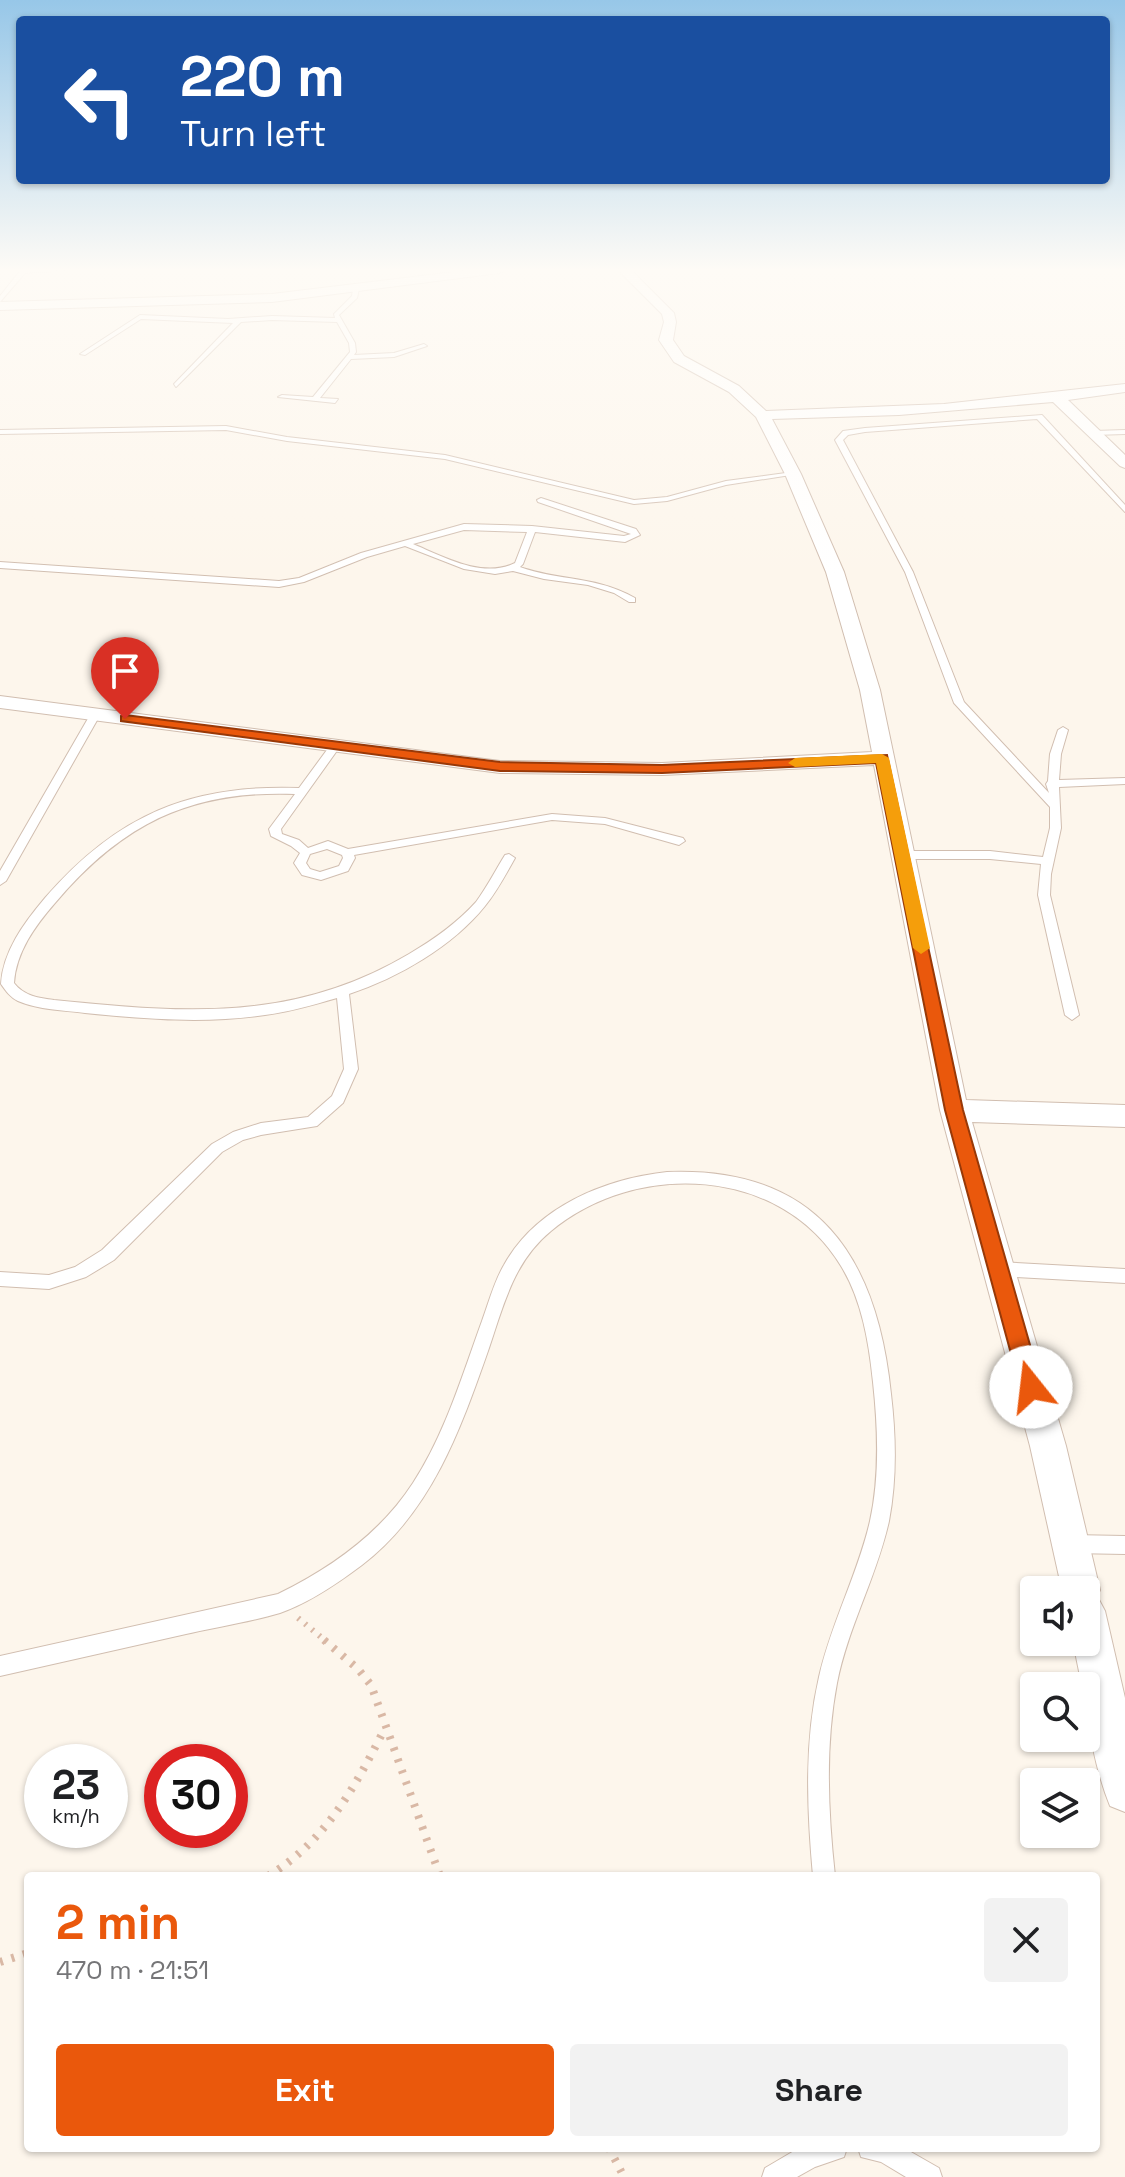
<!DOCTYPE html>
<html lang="en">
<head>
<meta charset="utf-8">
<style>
  body { margin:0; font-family:"Space Grotesk",sans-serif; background:#f2f2f2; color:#202124; height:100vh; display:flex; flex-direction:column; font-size:30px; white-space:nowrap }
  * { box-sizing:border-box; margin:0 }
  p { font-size:26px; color:#757577 }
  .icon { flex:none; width:44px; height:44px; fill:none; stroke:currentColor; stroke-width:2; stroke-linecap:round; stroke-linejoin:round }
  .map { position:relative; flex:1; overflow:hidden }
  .sheet { position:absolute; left:24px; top:1872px; width:1076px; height:280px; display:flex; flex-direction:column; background:#fff; border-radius:8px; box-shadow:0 2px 6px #0004 }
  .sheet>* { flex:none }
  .hud { position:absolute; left:16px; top:16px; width:1094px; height:168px; border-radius:8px; box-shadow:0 2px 6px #0004; background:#1a4fa0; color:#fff; overflow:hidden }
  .controls { position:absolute; left:1020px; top:1576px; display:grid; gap:16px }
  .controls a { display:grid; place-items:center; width:80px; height:80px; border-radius:8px; background:#fff; box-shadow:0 2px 6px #0004; font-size:40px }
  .speed { position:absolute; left:24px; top:1744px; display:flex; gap:16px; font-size:40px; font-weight:700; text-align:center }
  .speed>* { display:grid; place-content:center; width:104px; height:104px; border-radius:50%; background:#fff; box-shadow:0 2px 6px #0004; line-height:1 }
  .speed small { font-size:20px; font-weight:400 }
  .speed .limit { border:12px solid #d22; background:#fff; color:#111 }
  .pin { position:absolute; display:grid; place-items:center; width:68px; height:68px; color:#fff; margin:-82px -34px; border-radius:50% 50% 50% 0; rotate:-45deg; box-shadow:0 0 8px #0007 }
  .pin .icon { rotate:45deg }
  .me { position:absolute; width:88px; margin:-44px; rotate:344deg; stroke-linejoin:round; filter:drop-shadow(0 0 6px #0008) }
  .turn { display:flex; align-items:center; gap:28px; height:168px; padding:0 32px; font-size:36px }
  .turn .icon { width:104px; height:104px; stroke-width:2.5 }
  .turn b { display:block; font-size:56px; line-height:68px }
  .round { display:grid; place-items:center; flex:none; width:84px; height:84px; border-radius:8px; background:#f2f2f2 }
  .summary { display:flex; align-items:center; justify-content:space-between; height:136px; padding:0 32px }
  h1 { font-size:48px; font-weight:700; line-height:60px; color:#ea580c }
  .primary-button { display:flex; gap:16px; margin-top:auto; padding:16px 32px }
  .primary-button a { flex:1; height:92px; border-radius:8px; background:#ea580c; color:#fff; font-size:32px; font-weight:700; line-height:92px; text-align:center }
  .primary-button a+a { background:#f2f2f2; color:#202124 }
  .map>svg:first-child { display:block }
</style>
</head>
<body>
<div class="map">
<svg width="1125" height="2177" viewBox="0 0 1125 2177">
  <rect width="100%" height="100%" fill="#fdf6ec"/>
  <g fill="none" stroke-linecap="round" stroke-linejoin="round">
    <defs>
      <path id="lane" d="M21,270H67L25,273L0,302V296Z
        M356,287L359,289L357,298L339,315L355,343L356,352L354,355L394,353L424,344L427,346L394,357L351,359L320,398L338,399L335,403L278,397L282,395L313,397L350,352L349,343L337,322L272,320L241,322L176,387L174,384L233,323L141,319L85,355L80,354L140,315L228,319L272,316L335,318L334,314L352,296L353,289Z
        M1042,415L1125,505V512L1037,419L865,432L848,435L843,440L913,572L964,702L1049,793L1046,784L1048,781L1050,754L1058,730L1063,727L1068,730L1061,754L1059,780L1125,778V784L1059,787L1061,828L1051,874L1050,895L1079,1015L1072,1020L1065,1015L1038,895L1041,864L990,859H902L896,855L902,851H990L1043,857L1050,828V807L954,703L905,572L835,440L843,431L865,428Z
        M226,426L287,437L445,455L634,500L667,497L726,481L793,472L797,474L726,485L667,501L634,504L445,459L287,441L226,430L0,434V430Z
        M1125,430V434L1094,435L1090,433L1094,431Z
        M541,498L636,529L640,535L625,542L535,532L523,564L520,567C559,581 597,576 635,598V602H629L614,593L588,585L544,579L513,571L495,574L464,569L405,546L367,557L304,582L279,587L0,568V562L279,581L299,578L361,553L464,524L532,526L624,536L631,534L538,502L537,500ZM464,530L527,532L515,563C483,579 444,557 413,544Z
        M95,712L100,715L6,881L0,885V871L90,715Z
        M336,742L341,745L281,829L282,834L299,840L308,848L328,841L348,849L552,814L605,818L683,838L685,841L679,845L605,824L552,820L354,855L355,858L348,871L321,880L302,875L294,863L300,853L291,846L271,836L269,829L295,794C190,790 122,824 55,903C35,926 16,952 14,983C24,996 39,998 54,1000C182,1013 293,1023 409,954C433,940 457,923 476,902C487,887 495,871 505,855L509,854L515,858C506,874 497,891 485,906C453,946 398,978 349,994L358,1069L343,1103L317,1126L261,1135L243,1140L222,1152L114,1260L86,1277L49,1289L0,1286V1272L49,1275L75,1267L102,1250L212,1144L233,1132L261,1123L308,1117L332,1096L344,1069L337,998C313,1005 289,1012 265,1015C205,1024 145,1019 85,1013C63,1010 39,1010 18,1001C10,997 6,991 1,984C3,951 24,923 45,898C117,815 190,784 299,788L332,743ZM327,849L342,855L343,858L339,866L320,872L310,869L306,863L310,854Z
        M667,1172C817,1166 877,1256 891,1394C896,1436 897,1479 889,1521C877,1576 848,1627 837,1683C825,1746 828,1812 835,1876H813C807,1810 804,1742 819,1677C831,1623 858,1574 870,1521C880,1476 878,1428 873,1382C869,1343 862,1300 841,1266C781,1166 636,1160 551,1231C513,1262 503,1307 488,1351C460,1431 431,1512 362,1565C338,1583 309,1603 280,1613C250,1622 217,1627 186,1634C124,1648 62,1662 0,1676V1656L278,1594C331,1568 380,1534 413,1483C445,1434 462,1376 482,1321C489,1302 494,1282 504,1265C536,1207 604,1179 667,1172Z
        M998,1262L1125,1269V1283L998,1276L992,1274L990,1269L992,1264Z
        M1071,1535L1125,1536V1554L1071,1553L1064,1551L1062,1544L1064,1537Z
        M799,2148H847L844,2157L815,2167L797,2177H762L765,2168Z
        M858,2148H904L939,2168L942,2177H906L881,2162L861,2157Z"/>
      <path id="street" d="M471,270H505L499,273L272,302L0,310V302L272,294Z
        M618,270H631L674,313L676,322L673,340L684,356L739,386L766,411L944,404L1125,384V392L1068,400L1125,455V468L1120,466L1053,402L899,415L772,419L801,474L844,572L880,690L966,1100L1125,1105V1127L972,1122L1066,1446L1100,1590L1097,1596L1105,1611L1125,1698V1812L1110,1806C1096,1771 1086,1724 1086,1686H1082L1073,1642H1086V1590H1062L1030,1446L940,1110L874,765L662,775L500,773L0,708V696L500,761L662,763L872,752L860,690L826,572L785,474L756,417L729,392L674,362L659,340L664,322L662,314Z"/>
    </defs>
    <use href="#lane" stroke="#d1beb0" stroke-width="2"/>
    <use href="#street" stroke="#d1beb0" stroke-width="2"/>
    <path stroke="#d9b8a5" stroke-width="6" stroke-dasharray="2 7" stroke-linecap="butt" d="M298,1618L327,1642"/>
    <path stroke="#d9b8a5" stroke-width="8" stroke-dasharray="3 9" stroke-linecap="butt" d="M324,1640L358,1669L371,1685L440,1876
      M268,1876C326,1841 355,1787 385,1728
      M0,1962L28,1953
      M609,2148L624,2177"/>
    <use href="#lane" fill="#fff" fill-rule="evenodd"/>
    <use href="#street" fill="#fff" fill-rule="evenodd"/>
  </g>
  <linearGradient id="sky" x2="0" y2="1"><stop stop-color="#97c7e8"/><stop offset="0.47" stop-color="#fefbf6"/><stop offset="1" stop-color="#fefbf6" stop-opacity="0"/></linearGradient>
  <rect width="1125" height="575" fill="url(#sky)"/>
  <path fill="#ea580c" stroke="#983908" stroke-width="2" d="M125,715L500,762L662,765L887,755L963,1110L1042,1387L1039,1394L1031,1397L1024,1394L1020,1387L945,1110L876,763L662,773L500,771L121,721V716Z"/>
  <path fill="#f59e0b" d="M882,754L889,758L930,948L921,954L913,948L876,763L795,767L788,763L795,758Z"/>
</svg>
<div class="controls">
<a><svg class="icon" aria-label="sound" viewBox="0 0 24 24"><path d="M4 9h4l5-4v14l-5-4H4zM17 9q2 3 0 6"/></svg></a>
<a><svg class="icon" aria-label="search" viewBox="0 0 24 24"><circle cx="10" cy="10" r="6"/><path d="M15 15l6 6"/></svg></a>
<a><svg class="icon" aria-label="layers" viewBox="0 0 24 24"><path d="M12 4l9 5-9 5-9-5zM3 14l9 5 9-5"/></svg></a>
</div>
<div class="speed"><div>23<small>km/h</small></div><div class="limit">30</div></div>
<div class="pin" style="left:125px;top:719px;background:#d93025"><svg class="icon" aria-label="arrive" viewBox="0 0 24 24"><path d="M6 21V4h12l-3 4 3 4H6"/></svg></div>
<svg class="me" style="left:1031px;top:1387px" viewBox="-20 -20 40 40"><circle r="19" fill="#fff"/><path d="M0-13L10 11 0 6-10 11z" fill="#ea580c"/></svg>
<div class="hud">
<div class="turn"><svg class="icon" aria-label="left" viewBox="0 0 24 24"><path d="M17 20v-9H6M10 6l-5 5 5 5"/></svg><div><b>220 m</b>Turn left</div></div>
</div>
<section class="sheet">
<div class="summary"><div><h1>2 min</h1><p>470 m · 21:51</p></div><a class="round"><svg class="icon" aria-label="close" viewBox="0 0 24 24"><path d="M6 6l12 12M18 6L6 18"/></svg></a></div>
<div class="primary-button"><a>Exit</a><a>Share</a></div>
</section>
</div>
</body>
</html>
